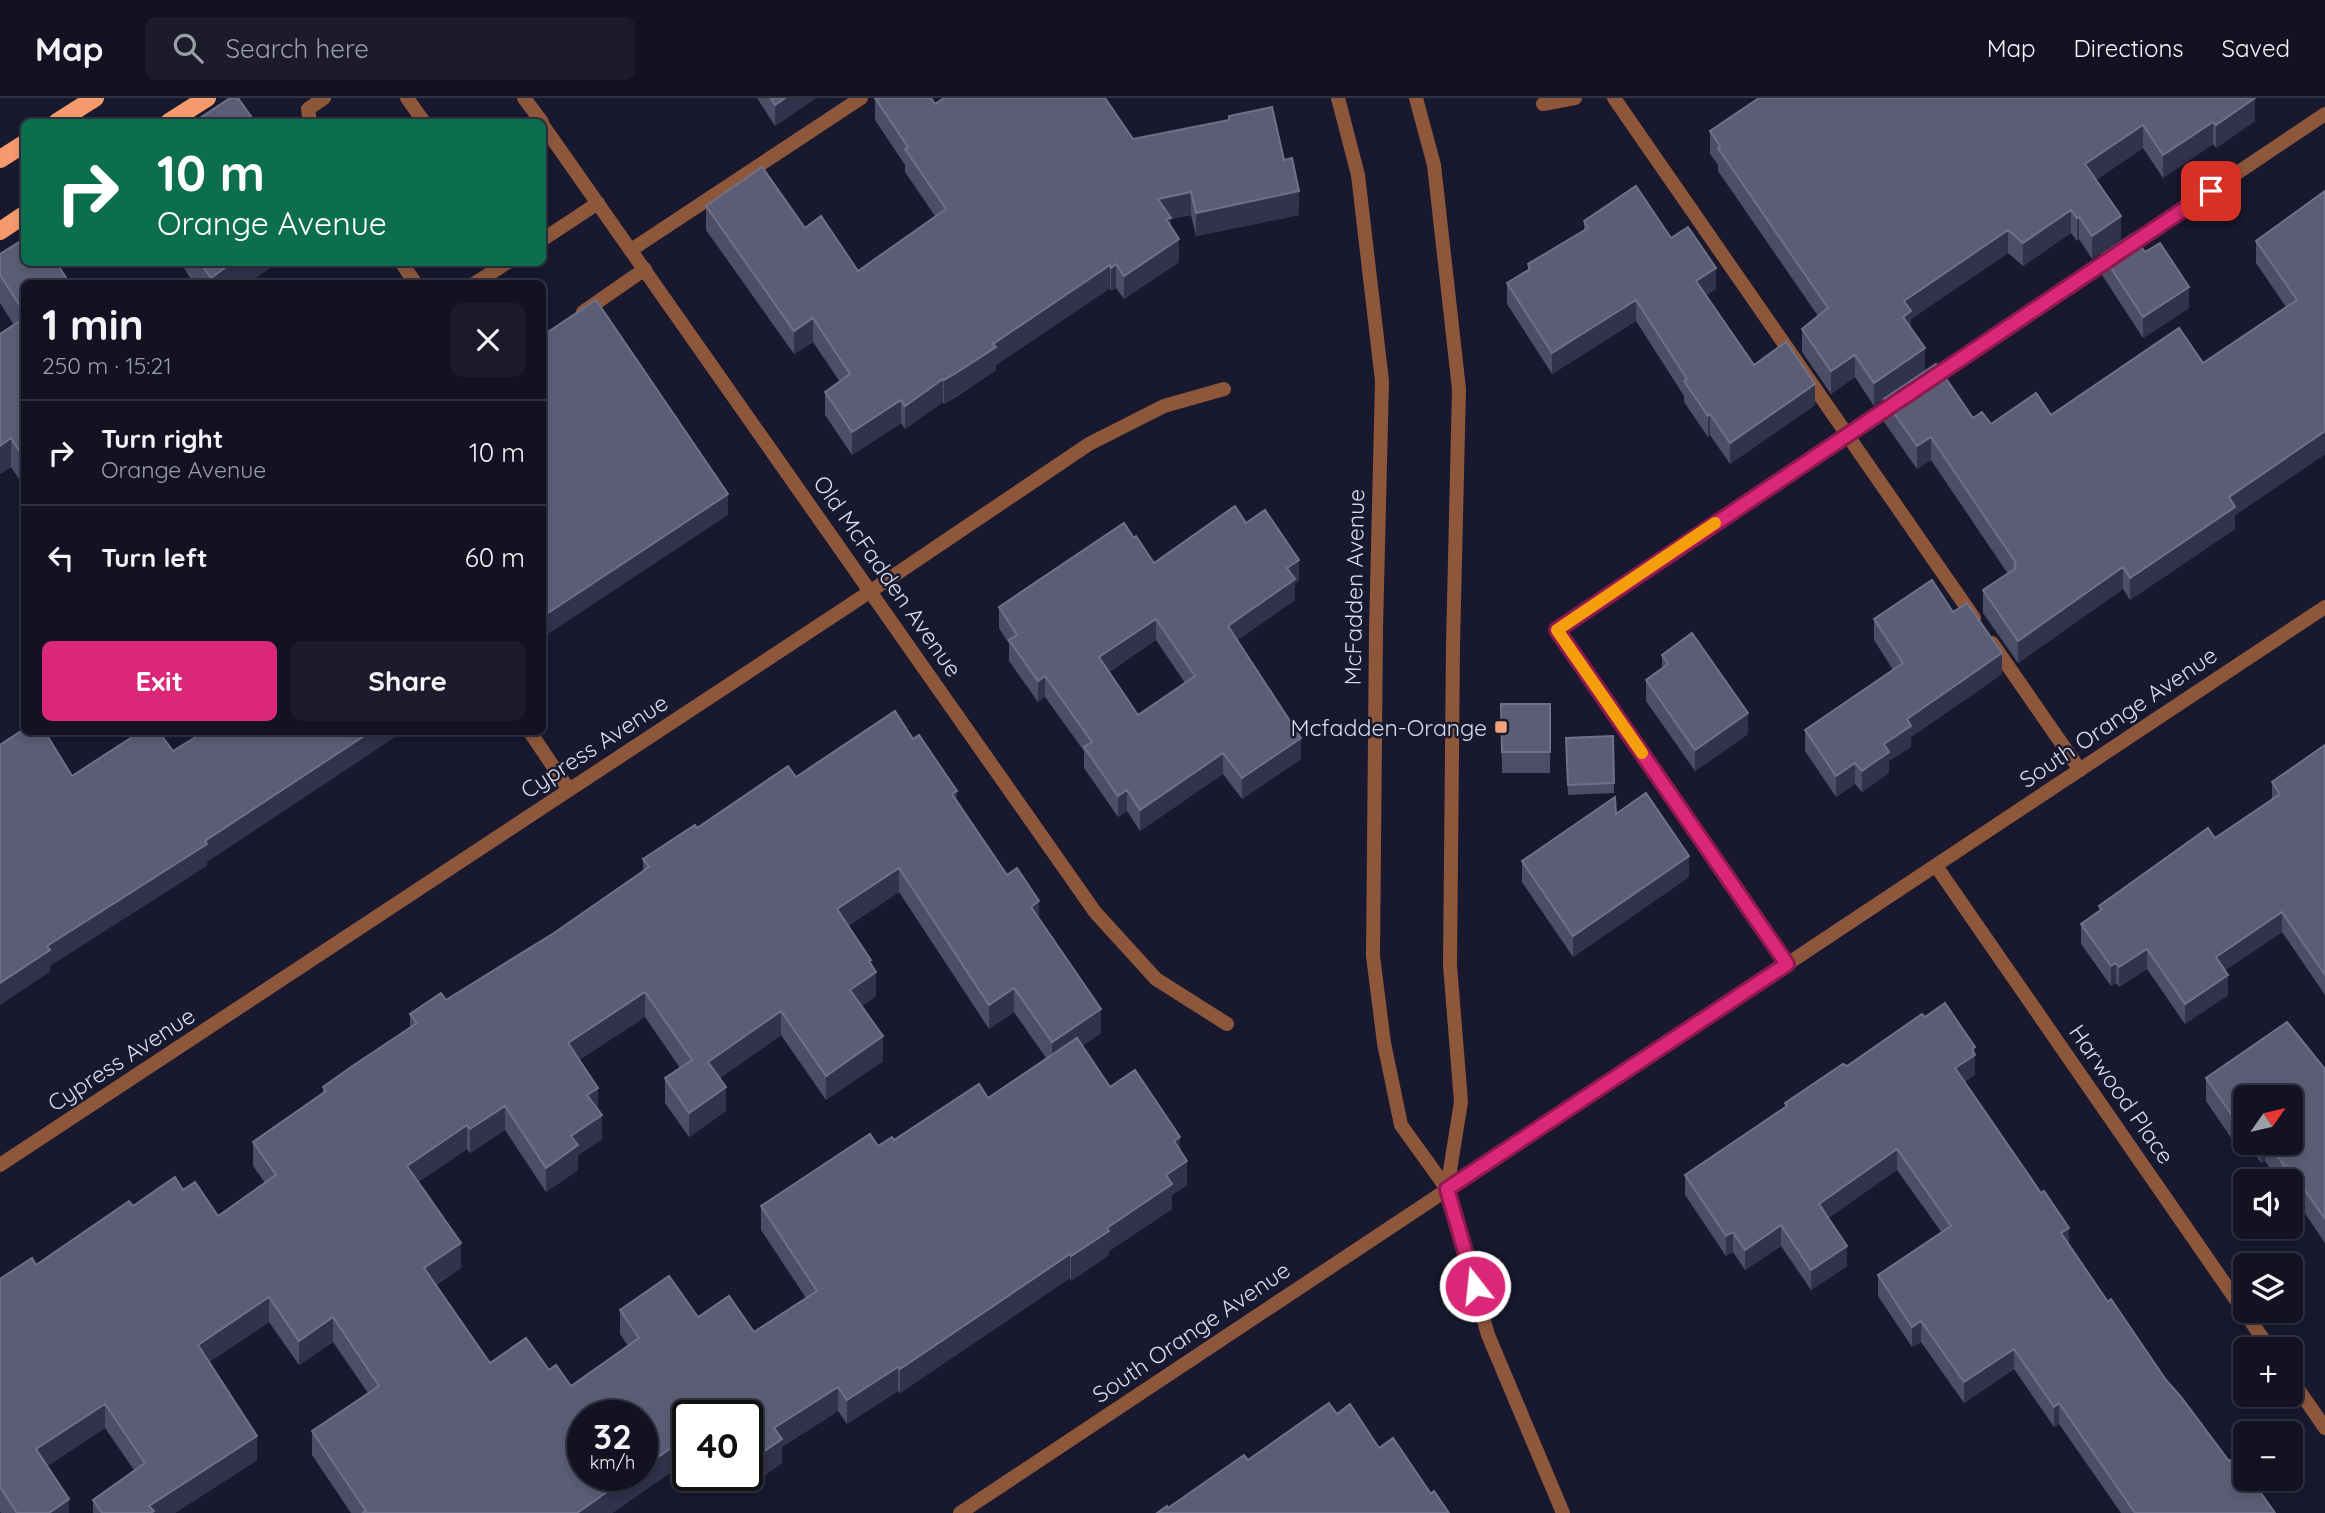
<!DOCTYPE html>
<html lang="en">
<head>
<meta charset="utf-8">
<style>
  body { margin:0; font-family:Quicksand,sans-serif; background:#1b1b2b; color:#f1f3f6; height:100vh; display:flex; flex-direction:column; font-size:26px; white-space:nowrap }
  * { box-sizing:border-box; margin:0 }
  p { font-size:23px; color:#9c9ea6 }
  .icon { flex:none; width:38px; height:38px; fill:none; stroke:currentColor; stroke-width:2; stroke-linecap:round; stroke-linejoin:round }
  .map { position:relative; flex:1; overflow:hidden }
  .side { position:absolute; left:21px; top:182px; width:525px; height:455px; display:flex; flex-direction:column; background:#121223; border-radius:10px; box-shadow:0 4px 10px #0003,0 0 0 2px #313241 }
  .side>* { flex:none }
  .hud { position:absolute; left:21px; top:21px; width:525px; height:147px; border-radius:10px; box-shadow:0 4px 10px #0003,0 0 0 2px #313241; background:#0b6e4f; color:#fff; overflow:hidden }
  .needle { width:46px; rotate:56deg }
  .fabs { position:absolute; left:2233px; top:987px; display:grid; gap:14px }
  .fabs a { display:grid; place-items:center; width:70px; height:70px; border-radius:10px; background:#121223; box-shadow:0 4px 10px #0003,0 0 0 2px #313241; font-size:35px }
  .speed { position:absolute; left:567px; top:1302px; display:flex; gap:14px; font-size:35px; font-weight:700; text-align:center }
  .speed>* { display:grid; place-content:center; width:91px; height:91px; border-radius:50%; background:#121223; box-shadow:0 4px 10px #0003,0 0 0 2px #313241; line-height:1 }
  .speed small { font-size:18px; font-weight:400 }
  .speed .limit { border:4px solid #111; border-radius:10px; background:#fff; color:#111 }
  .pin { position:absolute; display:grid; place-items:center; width:60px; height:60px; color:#fff; margin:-30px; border-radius:14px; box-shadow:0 4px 10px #0006 }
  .me { position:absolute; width:77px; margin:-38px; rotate:344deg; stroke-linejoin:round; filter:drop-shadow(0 0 5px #0008) }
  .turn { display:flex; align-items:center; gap:24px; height:147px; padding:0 21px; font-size:32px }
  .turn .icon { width:91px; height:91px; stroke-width:2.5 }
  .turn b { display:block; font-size:49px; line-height:60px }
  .round { display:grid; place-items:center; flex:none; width:74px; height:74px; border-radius:10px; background:#1b1b2b }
  .head { display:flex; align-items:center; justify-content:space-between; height:119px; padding:0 21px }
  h1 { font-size:42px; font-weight:800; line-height:52px }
  .button { display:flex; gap:14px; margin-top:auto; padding:14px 21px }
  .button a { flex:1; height:80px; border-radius:10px; background:#db2777; color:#fff; font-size:28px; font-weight:800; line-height:80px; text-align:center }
  .button a+a { background:#1b1b2b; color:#f1f3f6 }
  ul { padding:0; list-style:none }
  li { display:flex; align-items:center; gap:21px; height:105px; padding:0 21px; border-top:2px solid #313241 }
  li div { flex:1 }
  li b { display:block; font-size:26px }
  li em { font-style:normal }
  header { display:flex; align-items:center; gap:42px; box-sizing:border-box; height:98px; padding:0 35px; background:#121223; border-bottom:2px solid #313241 }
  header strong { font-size:33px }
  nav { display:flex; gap:38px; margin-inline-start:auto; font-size:24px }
  .search { width:490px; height:63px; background:#1b1b2b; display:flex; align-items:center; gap:18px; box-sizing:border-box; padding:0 24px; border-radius:10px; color:#9c9ea6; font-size:26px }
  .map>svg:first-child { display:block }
</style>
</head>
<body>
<header>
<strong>Map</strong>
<div class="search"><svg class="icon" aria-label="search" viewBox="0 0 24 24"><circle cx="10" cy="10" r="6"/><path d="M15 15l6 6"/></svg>Search here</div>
<nav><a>Map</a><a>Directions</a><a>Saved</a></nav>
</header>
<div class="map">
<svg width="2325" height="1415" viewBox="0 0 2325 1415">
  <rect width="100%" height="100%" fill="#18182f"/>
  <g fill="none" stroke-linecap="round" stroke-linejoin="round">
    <path stroke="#8e573c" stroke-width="14" d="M407,0L424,24
      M1614,0L1974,520
      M310,24L308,11L324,0
      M542,142L598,105
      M631,152L861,0
      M401,164L416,186
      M474,186L508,164
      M583,214L645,171
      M1927,283L2325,16
      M1992,545L2080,672
      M530,634L569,692
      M1787,866L1557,532L1899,302"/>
    <path stroke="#8e573c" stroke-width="14" d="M524,0L542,24
      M1543,6L1575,0
      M542,26L1095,814L1156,881L1227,926
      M1936,768L2270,1251
      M2291,1281L2325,1330
      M960,1415L2325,509"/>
    <path stroke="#8e573c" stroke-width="14" d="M1338,0L1358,77L1382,283L1376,531L1373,858L1384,945L1401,1027L1447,1091L1488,1237L1563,1415
      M1416,0L1434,67L1459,291L1453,547L1450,867L1461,1004L1447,1091
      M0,1067L871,493L1089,346L1164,308L1224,291"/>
    <path stroke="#f59a6d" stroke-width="18" d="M57,24L95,0
      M169,24L207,0
      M0,61L24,46
      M0,133L24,117"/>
  </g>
  <path fill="#4c4e67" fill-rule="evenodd" d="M757,0H816L775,28Z
    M875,0H931L935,6L1133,41L1284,62L1299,117L1196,138L1191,117L1171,121V128L1179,164L1124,201L1116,190L1111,193L1110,190L996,267V272L956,299L944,306L943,304L905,331L901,325L852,357L825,317V294L840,284L813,244L794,256L706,132V108L805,130L858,173L935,118L905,74V67L875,22Z
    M2255,23L2216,50L2213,46L2163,80L2143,50L2096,82L2121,141L2092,161L2079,141L2077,143L2071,135L2023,168L2008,155L1911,221L1874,308L1855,279L1831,296L1802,254V231L1818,218L1718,73V67L1710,56V33Z
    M2325,93V356L2235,417V431L2130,502L2123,491L2018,565L1983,515V492L2008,476L1931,362L1917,371L1884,324V301L1973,320L1991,326L2051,317L2203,265L2286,209L2256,165V143Z
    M1584,123L1671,140L1716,191L1706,197L1754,267L1815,307L1730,366L1710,337L1708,339L1684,304V298L1636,223L1552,276L1507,206V185L1528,172V166L1584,132Z
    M2145,154L2189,210L2143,240L2102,177V156Z
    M0,156L24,186V386L23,387L11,369L0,376L14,227L0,205Z
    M180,164H278L247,186H194Z
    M1246,425L1299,483L1295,485V502L1237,542L1301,661L1242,701L1223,676L1140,733L1127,713L1118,719L1084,670V653L1045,599L1038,604L1009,563V546L999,530V509L1134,440L1154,465ZM1156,542L1185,585L1138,617L1109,574Z
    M1953,514L2002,576L1911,639V649L1889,663V675L1862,694L1855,686L1836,699L1805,653V632L1893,572L1874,542V521Z
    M1662,557L1748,636L1695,673L1646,603V582L1662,571Z
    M1501,606H1550V675H1502Z
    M1613,638L1614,695L1568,697L1566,651Z
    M2325,647V897L2282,834L2225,872L2228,897L2185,926L2147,871L2119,889L2116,885L2111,888L2081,846V826L2099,813V808L2215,740L2272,701V684Z
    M796,679L957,704L1007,777L1039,821L1101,935L1082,948L1110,989L1180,1053L1187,1087L1172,1097V1111L1109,1153V1157L1071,1183L1070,1180L900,1295L898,1293L847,1326L838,1313L782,1349V1365L744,1392L734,1377H747V1318H688V1377H716L693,1393L677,1370L612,1415H351L312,1357V1333L368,1295L333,1244L299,1267L269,1224L209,1264L257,1362L175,1415H93V1402L134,1372L105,1330L47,1368L69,1415H1L0,1413V1181L36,1167L133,1108L183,1092L218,1118L265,1085L253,1068V1044L323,995V989L410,930V916L446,902L554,835L643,773V761L697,730ZM899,794L989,931L1014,914L1046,960L988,1000L878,1048L761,1108V1132L806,1200L754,1234L698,1219L620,1212V1236L628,1248L571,1288L549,1272L490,1265L436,1187L461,1170L418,1084L467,1051L470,1055L505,1032L546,1094L578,1072V1057L602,1041L598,1012L579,962L645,919L680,970L665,980V1005L689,1039L726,1013L720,980L781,937L826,1002L883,963L862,908L876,898L871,867L848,828Z
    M1616,716L1689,779L1573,859L1522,784V763Z
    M1925,919L1975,949V977L1964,984L2069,1147L2108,1204L2166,1282L2229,1363L2275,1415H2121L2059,1326L2054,1329L2014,1271L1964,1305L1921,1244L1912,1249L1878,1198V1177L1942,1135L1897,1072L1828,1120L1847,1168L1811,1192L1781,1148L1745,1172L1733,1154L1726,1158L1685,1097V1077L1785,1010V1005L1847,968Z
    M2325,971V1145L2302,1111H2297L2291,1101V1083H2279L2265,1063L2261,1065L2248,1045H2291L2245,999L2238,1050L2206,1003V980Z"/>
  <path fill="#31324b" d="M785,0H816L775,28V7Z
    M2255,0V23L2216,50V27Z
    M2213,24V46L2163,80V57Z
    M2143,27V50L2085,89V66Z
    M1299,93V117L1196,138V115Z
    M1191,94V117L1171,121V143L1158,101Z
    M2071,112V135L2023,168V145Z
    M2121,118V141L2092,161V138Z
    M2079,119V141L2077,143V120Z
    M2008,132V155L1911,221V236L1903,242L1904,203Z
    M1179,141V164L1124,201V178Z
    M233,164H278L247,186H211V180Z
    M1116,166V190L1111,193V170Z
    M1110,167V190L996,267V272L944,306V282L993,246Z
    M1716,170V191L1696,204V183Z
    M2189,189V210L2143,240V219Z
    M1636,202V223L1552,276V255Z
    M813,220V244L794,256V233Z
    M1925,250V273L1874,308V285Z
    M1855,257V279L1831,296V273Z
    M943,281V304L905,331V308Z
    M1815,286V307L1730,366V345Z
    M901,302V325L852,357V334Z
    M1710,316V337L1708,339V318Z
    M2325,333V356L2235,417V431L2130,502V480L2229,399Z
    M1931,339V362L1917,371V348Z
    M11,340V369L0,376V348Z
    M24,357V386L23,387V359Z
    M728,396V417L542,540V519Z
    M1299,462V483L1295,485V502L1228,549V528L1287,470Z
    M2123,469V491L2018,565V543Z
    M1156,521V542L1099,580V559Z
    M2002,555V576L1911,639V649L1889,663V675L1862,694V673L1907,621Z
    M1045,578V599L1038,604V583Z
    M1748,615V636L1695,673V652Z
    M370,634H403L207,764V768L50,868V874L0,907V885L47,848Z
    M1301,640V661L1242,701V680Z
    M1223,655V676L1140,733V712Z
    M1855,665V686L1836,699V678Z
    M1127,692V713L1118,719V698Z
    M957,693V717L952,696Z
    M1689,758V779L1573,859V838Z
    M899,770V794L837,835V811Z
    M1039,803V828L1031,809Z
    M2282,814V834L2216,879V859Z
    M2147,851V871L2119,889V869Z
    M871,862V877L876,874V898L850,916V892L869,863Z
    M2116,865V885L2111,888V868Z
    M2228,877V897L2185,926V906Z
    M1014,890V914L989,931V907Z
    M645,894V919L568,969V945Z
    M1101,911V935L1052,968V944Z
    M781,913V937L708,988V964Z
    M883,938V963L826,1002V978Z
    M1975,949V977L1955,991V970L1972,951Z
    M726,989V1013L689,1039V1015Z
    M598,990V1014L587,997Z
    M505,1008V1032L470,1055V1031Z
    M602,1017V1041L578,1057V1072L546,1094V1070L571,1038Z
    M2245,1022L2246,1045L2238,1050V1026Z
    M467,1027V1051L407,1092V1068Z
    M1180,1039V1063L1174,1043Z
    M2261,1045H2265V1063L2261,1065Z
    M1897,1051V1072L1819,1127V1106Z
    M1187,1063V1087L1172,1097V1111L1109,1153V1157L1071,1183V1158L1107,1130L1166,1077Z
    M1781,1127V1148L1745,1172V1152Z
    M2069,1130V1150L2061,1135Z
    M1733,1134V1154L1726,1158V1138Z
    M461,1145V1170L424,1194V1170Z
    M1847,1148V1168L1811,1192V1172Z
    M1070,1156V1180L900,1295V1271Z
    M269,1199V1224L198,1271V1247Z
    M333,1219V1244L299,1267V1243Z
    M1921,1223V1244L1912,1249V1229Z
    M2014,1251V1271L1964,1305V1284Z
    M898,1269V1293L847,1326V1302Z
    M838,1289V1313L782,1349V1365L744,1392V1377H747V1365L774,1330Z
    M2059,1305V1326L2054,1329V1309Z
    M105,1306V1330L36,1375V1351Z
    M257,1338V1362L175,1415H149V1408Z
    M677,1346V1370L612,1415H577L631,1377H642V1370Z
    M693,1377H716L693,1393Z
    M69,1401V1415H49Z"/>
  <path fill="#5b5d75" stroke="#6f7188" stroke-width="2" fill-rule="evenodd" d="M230,0H238L255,24H194Z
    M771,0H785L775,7Z
    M875,0H931L935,6L944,0H1105L1133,41L1229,22V18L1272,9L1284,62L1292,60L1299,93L1196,115L1191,94L1158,101L1171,120L1166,121L1179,141L1124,178L1116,166L1111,170L1110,167L993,246L996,249L956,275L944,282L943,281L905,308L901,302L852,334L825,294L850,276L813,220L794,233L706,108L762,69L805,130L821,118L858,173L946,111L905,51L908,49Z
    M1759,0H2255L2216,27L2213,24L2163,57L2143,27L2085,66L2121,118L2092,138L2079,119L2077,120L2071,112L2023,145L2008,132L1904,203L1911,213L1903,219L1925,250L1874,285L1855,257L1831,273L1802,231L1828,210L1718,50L1720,48L1710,33Z
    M1636,88L1671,140L1688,129L1716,170L1696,183L1754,267L1786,244L1815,286L1730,345L1710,316L1708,318L1684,283L1687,281L1636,202L1552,255L1507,185L1530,171L1528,166L1588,130L1584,123Z
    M2325,93V333L2229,399L2235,409L2130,480L2123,469L2018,543L1983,492L2016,470L2014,466L2016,465L1931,339L1917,348L1884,301L1936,266L1973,320L1982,314L1991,326L2036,295L2051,317L2179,230L2203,265L2297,202L2256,143Z
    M2132,136L2145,154L2160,145L2189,189L2143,219L2102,156Z
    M24,141V164H56L70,186H24V214L0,177V156Z
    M200,164H233L211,180Z
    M596,202L728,396L542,519V238Z
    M24,220V357L23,359L11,340L0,348V236Z
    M1235,408L1246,425L1265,412L1299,462L1287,470L1295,481L1228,528L1301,640L1242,680L1223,655L1140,712L1127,692L1118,698L1084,649L1092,644L1045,578L1038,583L1009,542L1017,537L999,509L1124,425L1134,440L1136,438L1154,465ZM1156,521L1195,578L1138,617L1099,559Z
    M1932,482L1953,514L1967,505L2002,555L1907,621L1911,628L1884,646L1889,654L1862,673L1855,665L1836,678L1805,632L1903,565L1874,521Z
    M1692,535L1748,615L1695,652L1646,582L1668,566L1662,557Z
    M1501,606H1550V654H1502Z
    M895,613L913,641L919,637L957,693L952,696L1007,777L1017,770L1039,803L1031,809L1101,911L1052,944L1014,890L989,907L899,770L837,811L871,862L869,863L876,874L850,892L883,938L826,978L781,913L708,964L726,989L689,1015L665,980L692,962L645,894L568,945L598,990L587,997L602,1017L571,1038L578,1047L546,1070L505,1008L470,1031L467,1027L407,1068L461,1145L424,1170L490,1265L526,1240L549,1272L556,1267L571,1288L639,1240L620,1212L669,1178L698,1219L729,1198L754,1234L817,1193L761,1108L870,1036L878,1048L892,1039L894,1042L979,986L988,1000L1077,940L1110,989L1135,972L1180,1039L1174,1043L1187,1063L1166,1077L1172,1086L1107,1130L1109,1133L1071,1158L1070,1156L900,1271L898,1269L847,1302L838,1289L774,1330L782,1341L747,1365V1318H688V1361L677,1346L642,1370V1318H583V1377H631L577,1415H362L366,1413L312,1333L379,1288L333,1219L299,1243L269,1199L198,1247L257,1338L149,1408L154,1413L151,1415H102L93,1402L145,1365L105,1306L36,1351L69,1401L49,1415H17L0,1389V1181L32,1160L36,1167L129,1103L133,1108L175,1079L183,1092L195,1084L218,1118L276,1077L253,1044L326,993L323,989L351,969L417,925L410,916L441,895L446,902L554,835L649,769L643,761L695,727L697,730L788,668L796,679Z
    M24,631V634H45L72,678L140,634H159L173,653L204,634H370L205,743L207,746L47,848L50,852L0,885V647Z
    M1613,638L1614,685L1568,687L1566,640Z
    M2325,647V877L2282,814L2216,859L2228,877L2185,906L2147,851L2119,869L2116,865L2111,868L2081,826L2102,811L2099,808L2208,730L2215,740L2280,696L2272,684Z
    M1646,695L1689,758L1573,838L1522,763L1615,699L1616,716Z
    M1945,905L1975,949L1972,951L1975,957L1955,970L2041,1095L2044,1093L2069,1130L2061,1135L2108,1204L2111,1201L2166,1282L2181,1299L2229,1363L2235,1359L2245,1373V1381H2251L2275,1415H2135L2059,1305L2054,1309L2014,1251L1964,1284L1921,1223L1912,1229L1878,1177L1951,1128L1897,1051L1819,1106L1847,1148L1811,1172L1781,1127L1745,1152L1733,1134L1726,1138L1685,1077L1787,1008L1785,1005L1843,966L1847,968L1922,916L1925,919Z
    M2287,924L2325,971V1121L2302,1088L2297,1087L2269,1045H2291V999H2245V1022L2238,1026L2206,980Z
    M1329,1305L1337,1316L1350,1306L1379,1350L1393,1340L1431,1396L1434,1393L1449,1415H1157L1167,1408L1168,1410L1244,1357L1248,1362Z"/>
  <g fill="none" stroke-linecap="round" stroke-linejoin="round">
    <defs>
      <path id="route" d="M1475,1188L1447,1091L1787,866L1557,532L2211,93"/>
    </defs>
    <use href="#route" stroke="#8e194d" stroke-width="18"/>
    <use href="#route" stroke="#db2777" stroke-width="12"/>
    <path stroke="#f59e0b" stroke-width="12" d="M1642,655L1557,532L1715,425"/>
  </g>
  <rect fill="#f1a27b" stroke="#18182f" stroke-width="2.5" x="1494" y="622" width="14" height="14" rx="3.5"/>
  <g text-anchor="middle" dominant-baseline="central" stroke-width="5" stroke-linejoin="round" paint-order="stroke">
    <g font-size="23" fill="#d9dbeb" stroke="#18182f">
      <text transform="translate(888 478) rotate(55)">Old McFadden Avenue</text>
      <text transform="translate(1354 489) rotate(-89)">McFadden Avenue</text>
      <text transform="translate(2118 619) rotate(-34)">South Orange Avenue</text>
      <text transform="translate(594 648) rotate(-33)">Cypress Avenue</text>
      <text transform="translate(121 961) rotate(-33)">Cypress Avenue</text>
      <text transform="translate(2122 996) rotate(55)">Harwood Place</text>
      <text transform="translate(1191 1234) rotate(-34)">South Orange Avenue</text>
    </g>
    <g font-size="23" fill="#d9dbeb" stroke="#18182f" text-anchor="end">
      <text x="1487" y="629">Mcfadden-Orange</text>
    </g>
  </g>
</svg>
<div class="fabs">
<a><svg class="needle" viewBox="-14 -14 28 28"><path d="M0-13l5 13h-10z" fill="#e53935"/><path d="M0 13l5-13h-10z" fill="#9c9ea6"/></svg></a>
<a><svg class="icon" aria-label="sound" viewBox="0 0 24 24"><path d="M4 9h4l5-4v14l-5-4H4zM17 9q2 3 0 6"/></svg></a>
<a><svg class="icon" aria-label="layers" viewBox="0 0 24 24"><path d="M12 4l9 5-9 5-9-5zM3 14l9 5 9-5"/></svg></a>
<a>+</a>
<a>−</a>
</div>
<div class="speed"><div>32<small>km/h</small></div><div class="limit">40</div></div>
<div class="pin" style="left:2211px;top:93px;background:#d93025"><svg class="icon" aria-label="arrive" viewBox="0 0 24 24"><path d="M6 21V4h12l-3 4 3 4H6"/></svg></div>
<svg class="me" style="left:1475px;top:1188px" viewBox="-20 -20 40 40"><circle r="17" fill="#db2777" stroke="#fff" stroke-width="3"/><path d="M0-11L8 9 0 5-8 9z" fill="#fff"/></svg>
<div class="hud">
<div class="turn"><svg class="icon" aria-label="right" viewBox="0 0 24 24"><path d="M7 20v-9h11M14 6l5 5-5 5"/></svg><div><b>10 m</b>Orange Avenue</div></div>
</div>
<section class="side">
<div class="head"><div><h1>1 min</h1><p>250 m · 15:21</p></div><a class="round"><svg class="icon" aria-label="close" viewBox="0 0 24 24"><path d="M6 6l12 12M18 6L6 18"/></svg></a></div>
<ul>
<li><svg class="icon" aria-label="right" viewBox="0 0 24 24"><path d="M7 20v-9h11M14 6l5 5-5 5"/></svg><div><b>Turn right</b><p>Orange Avenue</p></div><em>10 m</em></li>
<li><svg class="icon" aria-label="left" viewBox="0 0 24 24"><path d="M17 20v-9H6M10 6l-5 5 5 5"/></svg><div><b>Turn left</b></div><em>60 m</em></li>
</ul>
<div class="button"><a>Exit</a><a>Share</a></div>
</section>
</div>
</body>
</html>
